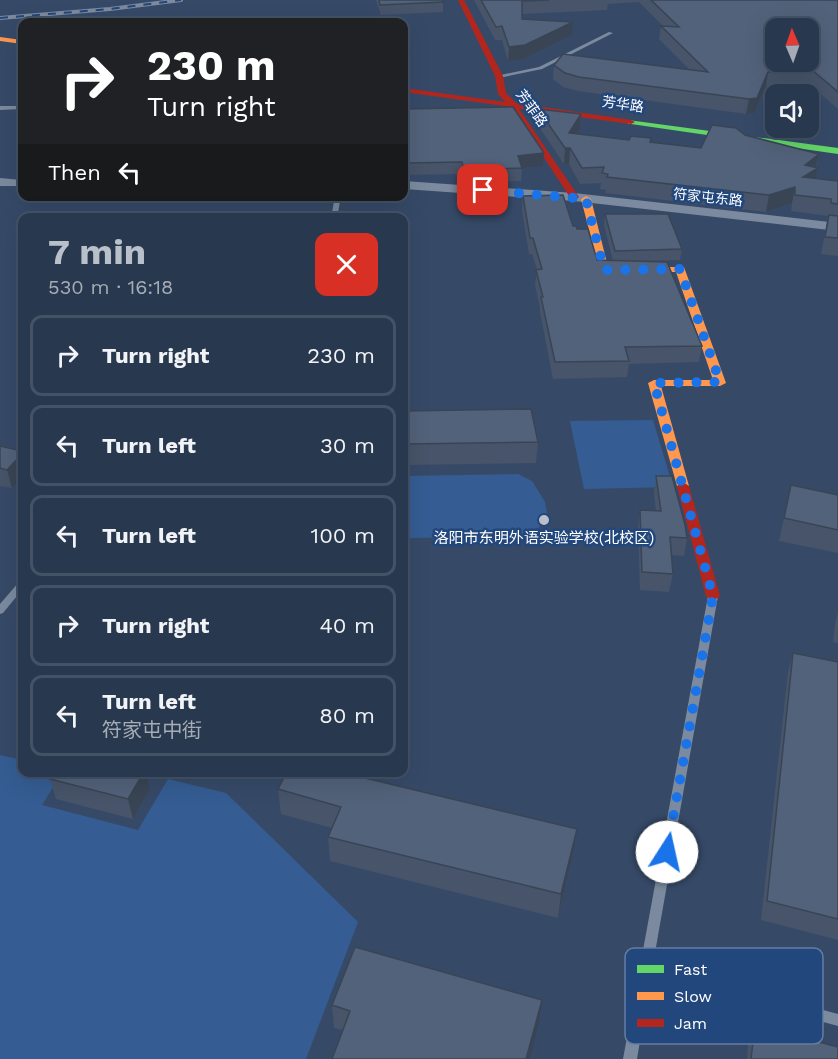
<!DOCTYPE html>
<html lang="en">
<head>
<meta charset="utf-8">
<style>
  body { margin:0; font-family:"Work Sans","Noto Sans SC",sans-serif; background:#344358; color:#f1f3f6; height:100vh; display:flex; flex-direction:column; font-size:22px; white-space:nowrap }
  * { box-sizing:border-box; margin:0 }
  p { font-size:20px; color:#a5acb6 }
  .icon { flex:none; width:33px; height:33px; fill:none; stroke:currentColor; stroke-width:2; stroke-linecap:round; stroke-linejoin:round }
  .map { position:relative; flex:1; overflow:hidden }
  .details { position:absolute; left:18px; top:213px; width:390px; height:564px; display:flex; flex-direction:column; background:#28384e; border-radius:12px; box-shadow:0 6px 24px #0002,0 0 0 2px #445266 }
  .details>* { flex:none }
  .top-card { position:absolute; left:18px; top:18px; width:390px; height:183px; border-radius:12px; box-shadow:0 6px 24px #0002,0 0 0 2px #445266; background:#202124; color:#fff; overflow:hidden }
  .needle { width:39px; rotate:358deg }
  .buttons { position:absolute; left:765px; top:18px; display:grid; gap:12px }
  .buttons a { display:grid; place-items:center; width:54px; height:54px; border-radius:12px; background:#28384e; box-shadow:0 6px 24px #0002,0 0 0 2px #445266; font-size:30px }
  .pin { position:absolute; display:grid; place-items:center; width:51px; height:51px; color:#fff; margin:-26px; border-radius:12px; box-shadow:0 3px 9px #0006 }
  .me { position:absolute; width:66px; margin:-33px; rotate:10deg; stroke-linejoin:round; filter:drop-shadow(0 0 4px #0008) }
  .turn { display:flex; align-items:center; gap:21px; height:126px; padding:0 30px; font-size:27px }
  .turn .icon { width:78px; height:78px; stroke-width:2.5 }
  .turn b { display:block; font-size:42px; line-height:51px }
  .then { display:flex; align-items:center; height:57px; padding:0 30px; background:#0003; gap:12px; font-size:22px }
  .round { display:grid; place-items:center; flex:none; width:63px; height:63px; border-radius:12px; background:#344358 }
  .overview { display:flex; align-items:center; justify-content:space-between; height:102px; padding:0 30px }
  h1 { font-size:36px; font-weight:700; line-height:45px; color:#b9c0ca }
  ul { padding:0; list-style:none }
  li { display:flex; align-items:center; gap:18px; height:81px; margin:0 12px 9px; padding:0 18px; border:3px solid #445266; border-radius:12px }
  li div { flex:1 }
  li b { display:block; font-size:22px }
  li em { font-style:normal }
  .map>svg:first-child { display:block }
</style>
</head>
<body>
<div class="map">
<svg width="838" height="1059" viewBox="0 0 838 1059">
  <rect width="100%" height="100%" fill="#364a68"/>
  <path fill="#355d93" d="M653,420L673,487L584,489L570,421Z
    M518,474L532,481L545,502L547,513L542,525L525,537L404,538V476Z
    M0,755L22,760V772L62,773L42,805L138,830L168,779L226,793L358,922L306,1059H0Z"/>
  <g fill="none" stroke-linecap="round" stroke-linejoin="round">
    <path fill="#7b8a9f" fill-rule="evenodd" d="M609,32L613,33L542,69L499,78L496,76L539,67Z
      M0,106H22V109L0,110Z
      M335,196H341L337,218H331Z
      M22,581V590L3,613L0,614V604L19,582Z
      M713,593L718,596L653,964L838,1014V1026L651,975L637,1059H623L708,596Z"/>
    <path fill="#7b8a9f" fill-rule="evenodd" d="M0,178L22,180V186H0Z
      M404,181L574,193L838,223V231L574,201L404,189Z"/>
    <path fill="#63d668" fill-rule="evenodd" d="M628,120L838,148V154L631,124H628Z"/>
    <path fill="#ff974d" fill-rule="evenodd" d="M0,37L22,40V44L0,41Z
      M586,196L591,199L608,267H684L726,383L720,386H661L689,486L688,489L683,490L677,486L648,383L654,380H713L676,272H600L581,199Z"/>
    <path fill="#b3261e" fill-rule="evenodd" d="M458,0H464L503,76L506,93L516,103L631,120L635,122L631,124L519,109L579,197L577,199H571L511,107L404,92V88L505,102L498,94L495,76Z
      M683,482L689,486L720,596L713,601L706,596L677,486Z"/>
    <defs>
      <path id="rail" d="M0,18L110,9L181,0"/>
    </defs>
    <use href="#rail" stroke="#7d8b9f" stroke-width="4"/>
    <use href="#rail" stroke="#22477c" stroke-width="2" stroke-dasharray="8" stroke-linecap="butt"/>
  </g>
  <path fill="#475469" d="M376,0H442L443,2V12L381,15Z
    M474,0H838V109L809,84L766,86L754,113L746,114L578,91L563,87L553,79L554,65L690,70L659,39L661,26H663L639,2L608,4L607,10L522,14V19L572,35L524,59L508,61L502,40H495Z
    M404,109L543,166L522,168L521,181L464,183L462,174L404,175Z
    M538,109L581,114L580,129L577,134L701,148L745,135L819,154L816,168L815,179L838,181V256L821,254L828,216L791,211L792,203L766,212L605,193L606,190L600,189L601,183L580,184L569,164H564L537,124Z
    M523,196L573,226L577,229L597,260L613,261L604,225L605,214L682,249L680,260L638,261L702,346L699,362L629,364L627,377L553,379L540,312V307L535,285L537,269L532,254H529L522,211Z
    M404,411L538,442L536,463L404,465Z
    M0,446L22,451V478L12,488L0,486Z
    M656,476L687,538L684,556L671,555L673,574L669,592L640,590L638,527L640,510L656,511L654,493Z
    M791,485L838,495V553L779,541Z
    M838,612V643L833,642L835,624Z
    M793,653L838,662V940L761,920L788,672Z
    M55,772H146L150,789L133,819L56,799L50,779Z
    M278,789L573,853L558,918L330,861L328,837L332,828L281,814Z
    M332,1005L539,1023L343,1030L334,1028Z
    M755,1025L838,1059H747L748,1043Z"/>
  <path fill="#394555" d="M573,22L572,35L524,59L508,61L509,47Z
    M768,72L766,86L754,113L746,114L749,99Z
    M581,114L580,129L568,148L569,133Z
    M565,148H570L569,164H564Z
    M544,153L543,166L522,168L518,156Z
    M819,154L815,170L818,168L814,184L799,193L805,165Z
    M795,187L792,203L766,212L769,195Z
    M22,454V478L12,488L7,470Z
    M144,772H146L150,789L133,819L128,799Z
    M577,829L573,853L558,918L561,894Z
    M542,1000L539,1023L530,1059H526Z"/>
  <path fill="#52627a" stroke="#394555" stroke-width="1.5" fill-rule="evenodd" d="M379,0H442L443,2L380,5Z
    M481,0H549L522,1V19L573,22L525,45L509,47L502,26L496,27Z
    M651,0H838V92L811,69L768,72L757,98L749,99L579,77L565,73L554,65L563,54L708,72L661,26L679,27ZM776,28H808V62H776Z
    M513,107L544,153L518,156L522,168L464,170L462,162L404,163V109Z
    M538,109L581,114L569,133L629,140L631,136L651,138L650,142L701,148L712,125L736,128L745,135L819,154L805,165L818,168L803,177L838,181V204L831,203V199L795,195V187L769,195L607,177L608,174L602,173L604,167L582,168L570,148H565Z
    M563,195L573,226H576L577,229H588L597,260L667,262L702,346L625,347L629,361L555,362L541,297H543L536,270L542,269L533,238H530L523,196Z
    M605,214H668L682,249L615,251Z
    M829,215L838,216V238L825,237Z
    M531,409L538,442L404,444V411Z
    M0,446L22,451V454L7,470L0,468Z
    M656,476H672L685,525L687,538L670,537L673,574L642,572L640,510L661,511Z
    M791,485L838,495V530L784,518Z
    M793,653L838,662V919L767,901Z
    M55,772H144L128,799L50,779Z
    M287,772H340L577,829L561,894L328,837L341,807L278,789Z
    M355,947L542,1000L526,1059H332L350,1011L332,1005Z
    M755,1025L838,1047V1059H751Z"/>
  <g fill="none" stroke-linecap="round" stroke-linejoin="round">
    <path stroke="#1a73e8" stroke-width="10" stroke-dasharray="0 18" d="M483,190L586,199L604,270L680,269L720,382L654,383L713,596L667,852"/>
  </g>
  <circle fill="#b9c0ca" stroke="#22477c" stroke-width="2" cx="544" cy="520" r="6"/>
  <g text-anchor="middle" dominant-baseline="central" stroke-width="5" stroke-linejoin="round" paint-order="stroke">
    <g font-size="14" fill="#fff" stroke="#22477c">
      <text transform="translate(623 104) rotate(8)">芳华路</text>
      <text transform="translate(532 108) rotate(54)">芳菲路</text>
      <text transform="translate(708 197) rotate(6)">符家屯东路</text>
    </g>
    <g font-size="15" fill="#fff" stroke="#22477c">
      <text x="544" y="538">洛阳市东明外语实验学校(北校区)</text>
    </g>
  </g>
  <rect x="625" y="948" width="198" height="96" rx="9" fill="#22477c" stroke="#647ea3" stroke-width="1.5"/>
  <rect x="637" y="965" width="27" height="8" fill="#63d668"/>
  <rect x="637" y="992" width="27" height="8" fill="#ff974d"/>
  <rect x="637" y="1019" width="27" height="8" fill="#b3261e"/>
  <g font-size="16" fill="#fff">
    <text x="674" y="975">Fast</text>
    <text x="674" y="1002">Slow</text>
    <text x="674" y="1029">Jam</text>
  </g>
</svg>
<div class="buttons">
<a><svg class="needle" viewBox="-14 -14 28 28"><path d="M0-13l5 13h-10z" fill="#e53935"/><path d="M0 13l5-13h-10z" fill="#a5acb6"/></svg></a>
<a><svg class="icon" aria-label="sound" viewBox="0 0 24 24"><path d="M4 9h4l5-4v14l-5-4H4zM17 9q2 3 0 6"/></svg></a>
</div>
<div class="pin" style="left:483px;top:190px;background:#d93025"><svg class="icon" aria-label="arrive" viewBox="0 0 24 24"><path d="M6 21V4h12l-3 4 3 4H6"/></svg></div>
<svg class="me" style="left:667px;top:852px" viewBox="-20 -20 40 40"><circle r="19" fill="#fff"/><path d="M0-13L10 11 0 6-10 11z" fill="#1a73e8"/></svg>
<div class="top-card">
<div class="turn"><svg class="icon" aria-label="right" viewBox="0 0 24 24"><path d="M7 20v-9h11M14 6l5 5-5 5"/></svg><div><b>230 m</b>Turn right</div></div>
<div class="then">Then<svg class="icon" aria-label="left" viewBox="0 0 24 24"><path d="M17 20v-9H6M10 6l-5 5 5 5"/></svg></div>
</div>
<section class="details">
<div class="overview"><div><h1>7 min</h1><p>530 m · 16:18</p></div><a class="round" style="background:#d93025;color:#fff"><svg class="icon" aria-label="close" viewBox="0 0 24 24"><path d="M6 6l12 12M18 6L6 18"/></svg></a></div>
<ul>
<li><svg class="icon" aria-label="right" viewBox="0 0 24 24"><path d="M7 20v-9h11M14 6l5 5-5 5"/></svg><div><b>Turn right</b></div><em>230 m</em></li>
<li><svg class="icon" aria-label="left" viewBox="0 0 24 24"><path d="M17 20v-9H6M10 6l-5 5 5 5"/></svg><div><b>Turn left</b></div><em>30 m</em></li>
<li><svg class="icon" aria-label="left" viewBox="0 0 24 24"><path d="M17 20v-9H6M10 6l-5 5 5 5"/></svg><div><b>Turn left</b></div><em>100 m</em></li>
<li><svg class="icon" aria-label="right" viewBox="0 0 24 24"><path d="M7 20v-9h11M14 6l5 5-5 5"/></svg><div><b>Turn right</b></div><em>40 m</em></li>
<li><svg class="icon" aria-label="left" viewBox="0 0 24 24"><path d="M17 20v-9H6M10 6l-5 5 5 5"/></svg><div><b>Turn left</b><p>符家屯中街</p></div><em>80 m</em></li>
</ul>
</section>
</div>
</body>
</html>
